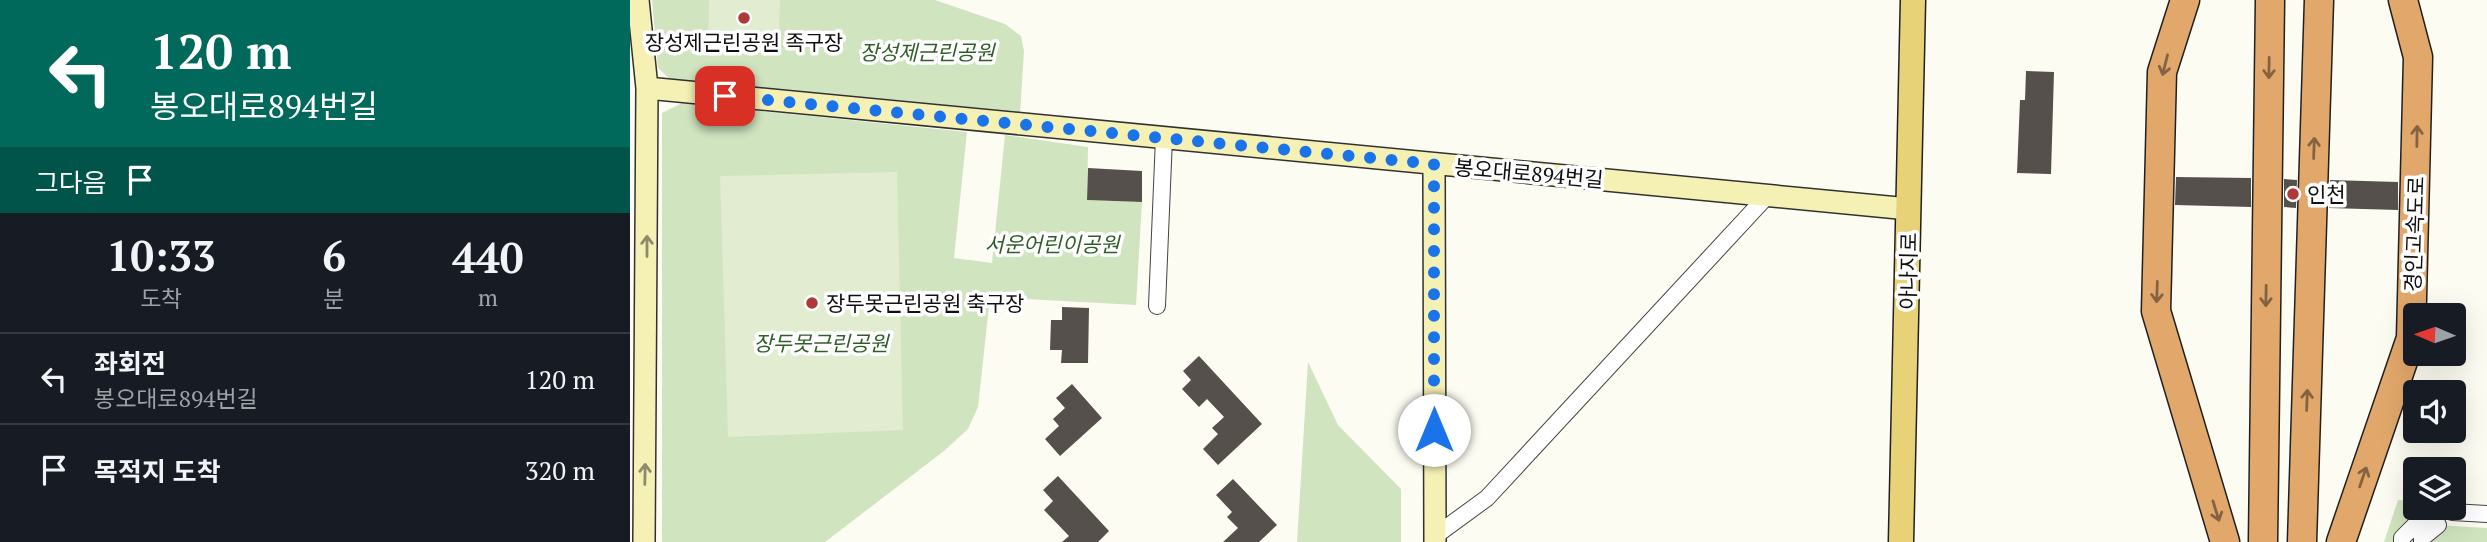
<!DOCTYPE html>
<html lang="ko">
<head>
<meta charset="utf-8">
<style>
  body { margin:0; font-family:"PT Serif","Noto Sans KR",serif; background:#20242c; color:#f1f3f6; height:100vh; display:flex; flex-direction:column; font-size:26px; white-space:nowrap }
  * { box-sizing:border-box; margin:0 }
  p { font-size:23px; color:#9ea1a6 }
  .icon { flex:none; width:38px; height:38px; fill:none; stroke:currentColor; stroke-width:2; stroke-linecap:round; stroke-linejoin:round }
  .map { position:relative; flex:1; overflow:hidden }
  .details { display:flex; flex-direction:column; background:#171b24; width:630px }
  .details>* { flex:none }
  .guide { background:#00695c; color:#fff; overflow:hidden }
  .needle { width:46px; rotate:272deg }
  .tools { position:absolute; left:1773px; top:303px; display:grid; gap:14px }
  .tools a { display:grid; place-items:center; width:63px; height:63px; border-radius:7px; background:#171b24; box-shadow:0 7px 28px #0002; font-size:35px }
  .pin { position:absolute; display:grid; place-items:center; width:60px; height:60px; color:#fff; margin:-30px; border-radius:14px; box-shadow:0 4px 10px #0006 }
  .me { position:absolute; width:77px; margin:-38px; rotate:0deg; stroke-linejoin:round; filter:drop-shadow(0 0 5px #0008) }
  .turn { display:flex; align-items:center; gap:24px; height:147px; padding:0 35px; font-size:32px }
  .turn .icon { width:91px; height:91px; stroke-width:2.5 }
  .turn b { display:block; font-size:49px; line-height:60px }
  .then { display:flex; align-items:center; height:66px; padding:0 35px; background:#0003; gap:14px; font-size:26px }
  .eta { display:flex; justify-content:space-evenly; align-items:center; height:119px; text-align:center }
  .eta b { font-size:42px; font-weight:700; line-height:49px }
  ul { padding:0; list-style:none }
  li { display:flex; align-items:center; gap:21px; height:91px; padding:0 35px; border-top:2px solid #363941 }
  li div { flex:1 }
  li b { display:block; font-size:26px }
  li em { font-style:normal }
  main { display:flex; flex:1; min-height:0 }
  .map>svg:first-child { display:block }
</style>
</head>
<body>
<main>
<section class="details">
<div class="guide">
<div class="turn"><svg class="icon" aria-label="left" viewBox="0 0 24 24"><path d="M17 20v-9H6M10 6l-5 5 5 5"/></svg><div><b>120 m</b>봉오대로894번길</div></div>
<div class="then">그다음<svg class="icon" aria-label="arrive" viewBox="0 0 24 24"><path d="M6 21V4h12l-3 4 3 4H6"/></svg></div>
</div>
<div class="eta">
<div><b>10:33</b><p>도착</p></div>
<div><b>6</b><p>분</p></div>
<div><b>440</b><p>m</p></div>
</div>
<ul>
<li><svg class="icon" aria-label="left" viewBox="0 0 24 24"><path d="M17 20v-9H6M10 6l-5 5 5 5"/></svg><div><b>좌회전</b><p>봉오대로894번길</p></div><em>120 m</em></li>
<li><svg class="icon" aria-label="arrive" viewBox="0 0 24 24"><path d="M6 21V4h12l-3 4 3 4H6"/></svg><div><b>목적지 도착</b></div><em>320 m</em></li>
</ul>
</section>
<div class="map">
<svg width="1857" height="542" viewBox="0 0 1857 542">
  <rect width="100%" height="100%" fill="#fdfcf2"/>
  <path fill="#d0e4bf" d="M22,0H305L375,24L391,36L394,51L390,114L42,81L28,68Z
    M52,103L337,132L324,258L362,263L375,135L458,147L457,200L512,202L506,305L360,297L348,407L338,429L314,451L195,542H32V113Z
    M678,362L708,425L771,489V542H667Z
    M1768,500L1785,501V508H1808V525L1857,528V542H1754Z"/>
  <path fill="#e1ecd0" d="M79,0H150L149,39L78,36Z
    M267,172L273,430L98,437L90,176Z"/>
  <path fill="#56504c" d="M1396,71L1424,72L1421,174L1387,173L1390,100H1395Z
    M458,168L512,171V202L457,200Z
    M1546,177L1621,178V207L1545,205Z
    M1654,179L1667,180L1666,208L1654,207Z
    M1700,180L1768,182V210L1699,208Z
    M432,307L459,308L458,363H431L432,350H420L421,320H432Z
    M569,356L632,424L588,465L573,449L588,434L582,428L594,417L577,399L569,407L552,389L561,380L553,371Z
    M442,384L472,418L430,456L415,439L429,426L423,419L435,408L426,398Z
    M428,476L479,531L468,542H432L439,536L414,510L423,501L413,490Z
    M603,479L647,525L629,542H593L608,528L597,517L602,512L586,495Z"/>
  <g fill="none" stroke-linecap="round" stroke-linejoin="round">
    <defs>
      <path id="street" d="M527,306L534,138
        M1822,512L1857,514
        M805,536L857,498L1137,196
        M1772,542V538L1802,508
        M1792,542V538L1808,525"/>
      <path id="secondary" d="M8,0L17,88L14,542
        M17,88L1279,209
        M804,164L805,542"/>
      <path id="primary" d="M1271,542L1283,0"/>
      <path id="highway" d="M1555,0L1532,72L1526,311L1595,542
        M1633,542L1640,0
        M1672,542L1689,0
        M1711,542L1781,338L1788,57L1773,0"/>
    </defs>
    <use href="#street" stroke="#424242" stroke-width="18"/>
    <use href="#secondary" stroke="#313131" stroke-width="24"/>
    <use href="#primary" stroke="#202020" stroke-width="27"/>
    <use href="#highway" stroke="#202020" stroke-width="31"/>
    <use href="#street" stroke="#fff" stroke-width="16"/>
    <use href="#secondary" stroke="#f5f1b5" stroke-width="21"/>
    <use href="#primary" stroke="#e7d278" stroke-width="24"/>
    <use href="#highway" stroke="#e2a86b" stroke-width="28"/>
  </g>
  <defs><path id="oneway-shaft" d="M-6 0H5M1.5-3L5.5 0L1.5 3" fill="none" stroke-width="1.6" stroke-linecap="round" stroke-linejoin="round" transform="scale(1.75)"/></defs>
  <g stroke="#836342">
    <use href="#oneway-shaft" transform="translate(1535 65) rotate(104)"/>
    <use href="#oneway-shaft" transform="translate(1639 68) rotate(91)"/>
    <use href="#oneway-shaft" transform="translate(1787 136) rotate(-89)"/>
    <use href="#oneway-shaft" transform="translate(1684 148) rotate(-88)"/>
    <use href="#oneway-shaft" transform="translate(1527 292) rotate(92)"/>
    <use href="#oneway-shaft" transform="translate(1636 296) rotate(91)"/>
    <use href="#oneway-shaft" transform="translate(1677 400) rotate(-88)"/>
    <use href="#oneway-shaft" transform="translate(1733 477) rotate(-71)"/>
    <use href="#oneway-shaft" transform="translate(1586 511) rotate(73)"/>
  </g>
  <g stroke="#8e8b6a">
    <use href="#oneway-shaft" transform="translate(17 246) rotate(-90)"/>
    <use href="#oneway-shaft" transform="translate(15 474) rotate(-89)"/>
  </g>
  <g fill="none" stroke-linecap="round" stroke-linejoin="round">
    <path stroke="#1a73e8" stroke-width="12" stroke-dasharray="0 21.6" d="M95,96L804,164V430"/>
  </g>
  <g fill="#ad3938" stroke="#fff" stroke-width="2.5">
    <circle cx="114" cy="18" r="7"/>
    <circle cx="1663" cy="194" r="7"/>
    <circle cx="182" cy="303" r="7"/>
  </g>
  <g text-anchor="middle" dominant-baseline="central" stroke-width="7" stroke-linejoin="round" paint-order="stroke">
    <g font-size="21" fill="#0f0f0f" stroke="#fff" text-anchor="start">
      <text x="114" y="42" text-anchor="middle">장성제근린공원 족구장</text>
      <text x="1677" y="194">인천</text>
      <text x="196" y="303">장두못근린공원 축구장</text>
    </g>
    <g font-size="21" font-style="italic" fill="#2f5e27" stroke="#fff">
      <text x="297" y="52">장성제근린공원</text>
      <text x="422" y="244">서운어린이공원</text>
      <text x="191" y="343">장두못근린공원</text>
    </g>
    <g font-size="21" fill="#0f0f0f" stroke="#fff">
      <text transform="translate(899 173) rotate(5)">봉오대로894번길</text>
      <text transform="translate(1784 234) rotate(-88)">경인고속도로</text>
      <text transform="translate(1278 271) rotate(-89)">아나지로</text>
    </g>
  </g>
</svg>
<div class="tools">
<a><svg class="needle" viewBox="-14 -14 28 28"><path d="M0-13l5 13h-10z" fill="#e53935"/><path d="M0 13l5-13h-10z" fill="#9ea1a6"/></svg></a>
<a><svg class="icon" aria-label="sound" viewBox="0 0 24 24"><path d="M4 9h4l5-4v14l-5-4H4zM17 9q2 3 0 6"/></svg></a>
<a><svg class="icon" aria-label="layers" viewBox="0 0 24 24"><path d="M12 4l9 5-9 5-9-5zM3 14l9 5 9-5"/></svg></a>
</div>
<div class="pin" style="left:95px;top:96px;background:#d93025"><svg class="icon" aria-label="arrive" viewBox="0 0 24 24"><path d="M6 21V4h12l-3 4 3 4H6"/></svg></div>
<svg class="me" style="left:804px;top:430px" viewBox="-20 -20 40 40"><circle r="19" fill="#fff"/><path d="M0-13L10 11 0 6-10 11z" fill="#1a73e8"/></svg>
</div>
</main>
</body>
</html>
